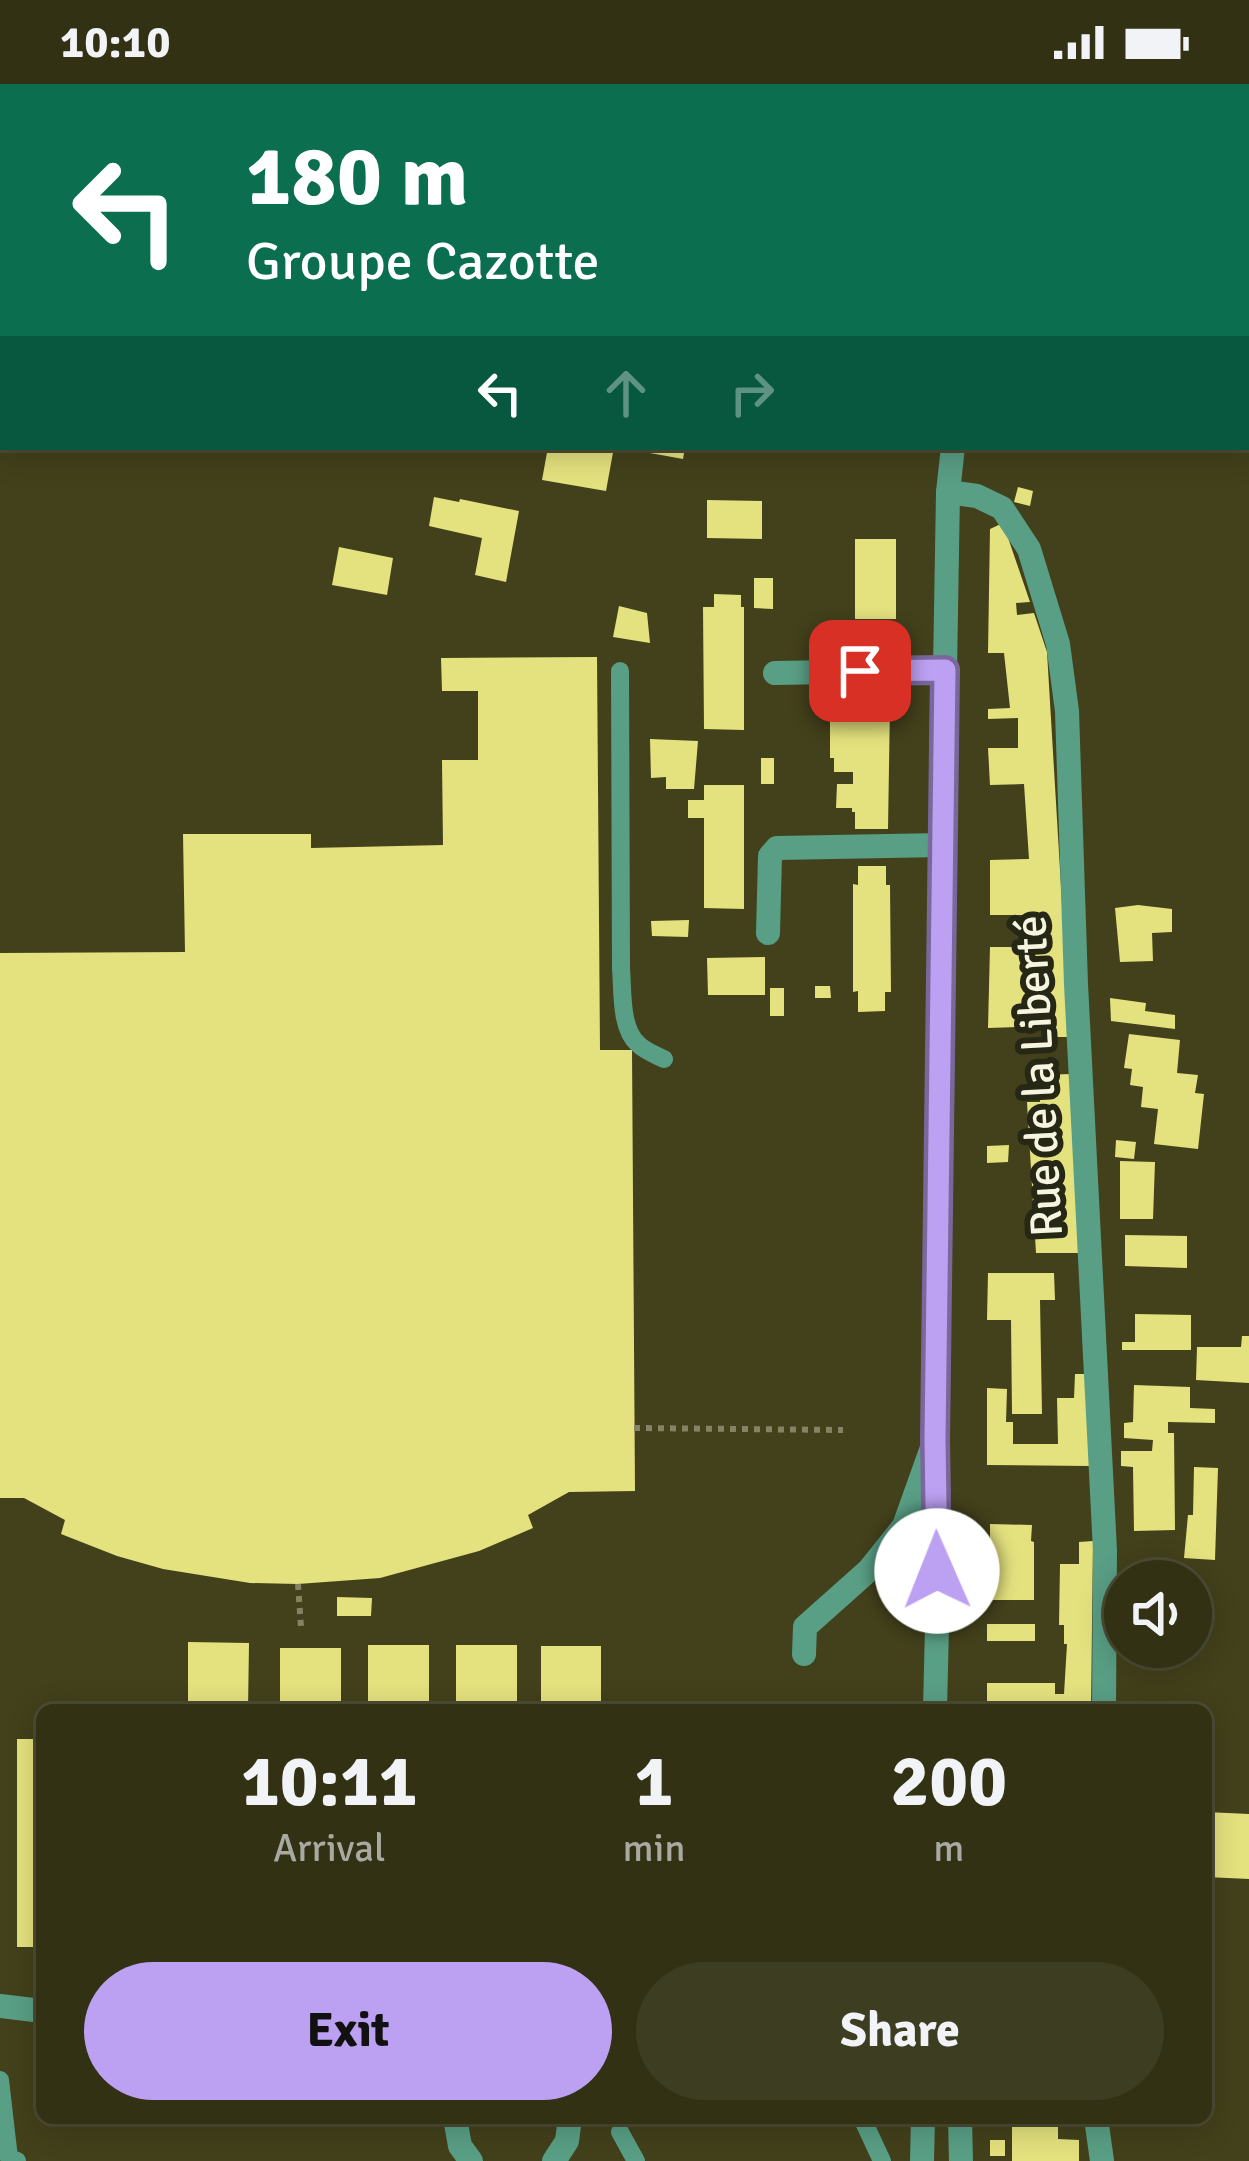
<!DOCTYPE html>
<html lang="en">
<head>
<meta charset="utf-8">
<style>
  body { margin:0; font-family:Signika,sans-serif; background:#3d3d22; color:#f1f3f6; height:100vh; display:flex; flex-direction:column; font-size:45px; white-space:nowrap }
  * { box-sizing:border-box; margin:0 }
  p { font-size:39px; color:#a8a9a0 }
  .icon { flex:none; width:66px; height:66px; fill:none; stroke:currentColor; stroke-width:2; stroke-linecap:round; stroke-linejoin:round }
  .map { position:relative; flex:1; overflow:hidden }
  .side { position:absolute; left:36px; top:1620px; width:1176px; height:420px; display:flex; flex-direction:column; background:#323114; border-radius:18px; box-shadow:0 6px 30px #0003,0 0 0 3px #4d4c34 }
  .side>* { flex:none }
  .hud { position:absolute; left:0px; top:0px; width:1251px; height:366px; box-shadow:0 6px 30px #0003,0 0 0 3px #4d4c34; background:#0b6e4f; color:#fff; overflow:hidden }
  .fabs { position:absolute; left:1104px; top:1476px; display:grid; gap:24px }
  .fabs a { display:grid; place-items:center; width:108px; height:108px; border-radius:50%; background:#323114; box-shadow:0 6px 30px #0003,0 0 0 3px #4d4c34; font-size:60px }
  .pin { position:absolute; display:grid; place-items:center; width:102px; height:102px; color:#fff; margin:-51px; border-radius:24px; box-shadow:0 6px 18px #0006 }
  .me { position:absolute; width:132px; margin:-66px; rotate:359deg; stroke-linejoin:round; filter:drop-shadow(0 0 9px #0008) }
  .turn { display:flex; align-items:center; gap:42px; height:252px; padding:0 48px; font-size:54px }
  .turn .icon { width:156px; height:156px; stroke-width:2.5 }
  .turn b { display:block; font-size:84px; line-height:102px }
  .lanes { display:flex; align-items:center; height:114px; padding:0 48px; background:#0003; justify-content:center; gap:60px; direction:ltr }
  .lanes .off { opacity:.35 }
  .eta { display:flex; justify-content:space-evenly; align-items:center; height:204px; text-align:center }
  .eta b { font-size:72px; font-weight:700; line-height:84px }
  .button { display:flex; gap:24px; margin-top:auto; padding:24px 48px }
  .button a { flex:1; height:138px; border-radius:72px; background:#bca0f2; color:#111; font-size:48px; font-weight:700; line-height:138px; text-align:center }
  .button a+a { background:#3d3d22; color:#f1f3f6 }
  .status { display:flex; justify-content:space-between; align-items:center; height:84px; padding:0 60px; background:#323114; direction:ltr }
  .status svg { height:33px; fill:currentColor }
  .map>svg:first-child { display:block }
</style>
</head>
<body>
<div class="status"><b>10:10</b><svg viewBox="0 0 49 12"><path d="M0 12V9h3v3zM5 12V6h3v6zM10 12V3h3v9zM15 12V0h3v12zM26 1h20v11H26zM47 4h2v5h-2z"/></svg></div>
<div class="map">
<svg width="1249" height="2077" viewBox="0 0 1249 2077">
  <rect width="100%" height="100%" fill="#43411b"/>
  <path fill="#e4e27e" d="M548,363H614L606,407L542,396Z
    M640,363H685L683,375L650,369L639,365Z
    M1018,403L1033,407L1030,422L1014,418Z
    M434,413L459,418L460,415L519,427L506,498L475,491L482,454L429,442Z
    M707,416L762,417V455L707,454Z
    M1003,439L1030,518L1016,519L1017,531L1034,529L1047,568L1070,953H1047L1046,922H1022V943L988,944L990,863H1040V831H990V776L1029,775L1024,700L990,701L988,664H1018V634L988,635V625L1010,624L1004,569H988L990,445Z
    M855,455H896V535H855Z
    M339,463L393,474L387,511L332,501Z
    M754,494H773V525L754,524Z
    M714,510L741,511V523H744V646L704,645L703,523H714Z
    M619,522L647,529L650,559L613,553Z
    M597,573L600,966H632L635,1407L569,1408L528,1431L533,1444L479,1467L380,1494L298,1500L250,1499L163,1485L117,1472L61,1450L65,1436L24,1414H0V869L185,868L183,750H311V764L443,761L442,676H478V607H442L441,574Z
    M830,620H890L888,745H855V728H852V724H836L837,700H853V688H834V674H830Z
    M650,655L698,657L694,705H666V693L651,694Z
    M761,674H774V700H761Z
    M704,701H744V825L704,824V734H688V716H704Z
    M858,782H886V801H890L891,908H885V927L858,928V907L853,908V800L858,801Z
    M1138,821L1172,825V848L1152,849L1153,877L1120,878L1115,824Z
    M689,836L688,853L652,852L651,837Z
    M765,873V911H708L707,874Z
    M815,902H830L831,914H815Z
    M770,904H784V932H770Z
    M1110,914L1146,919L1145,927L1175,931V945L1111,937Z
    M1129,950L1180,956L1177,989L1198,991L1195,1009L1204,1010L1198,1065L1154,1060L1158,1025L1141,1023L1143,1003L1130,1001L1132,985L1124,984Z
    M1071,990L1081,1169H1036L1027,1018H1040L1039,991Z
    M1116,1056L1136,1058L1134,1075L1115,1073Z
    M1009,1061L1008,1078L987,1079V1062Z
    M1120,1077L1155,1078L1153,1135H1120Z
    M1125,1151L1187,1152V1184L1125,1182Z
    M988,1189H1054L1055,1216H1040L1042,1330H1012L1011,1236H987Z
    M1135,1230L1191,1231V1266H1122V1258H1135Z
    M1242,1252H1249V1299L1196,1296L1197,1263H1241Z
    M1075,1290H1087L1090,1382L987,1381V1304L1007,1305L1006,1338H1013V1360H1058L1057,1314H1074Z
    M1134,1301L1190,1303V1324L1215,1325V1339L1168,1338V1349H1174L1175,1446L1134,1447L1133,1383L1121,1382V1367H1152L1153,1356L1124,1354V1339L1133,1338Z
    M1194,1383L1218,1384L1215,1476L1184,1474L1188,1431H1193Z
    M990,1440L1032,1441L1031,1457L1034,1458V1516H987V1457H990Z
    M1093,1457L1091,1626H987V1599H1055V1610H1064L1067,1560H1064V1541H1059L1060,1480H1079V1458Z
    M337,1513L372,1514L371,1532H337Z
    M987,1540H1035V1557H987Z
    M188,1558L249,1559L248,1626H188Z
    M368,1561H429V1626H368Z
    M456,1561H517V1626H456Z
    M541,1562H601V1626H541Z
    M280,1564H341V1626H280Z
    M17,1655H42V1863H17Z
    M1206,1728L1249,1730V1795L1206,1793Z
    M1012,2034H1058V2055L1079,2056V2077H1012Z
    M990,2056H1005V2072H990Z"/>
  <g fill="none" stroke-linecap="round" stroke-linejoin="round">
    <path stroke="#848363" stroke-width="6" stroke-dasharray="6 6" stroke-linecap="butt" d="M1026,0L1037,3
      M1248,59H1249
      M634,1344L843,1346
      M298,1500L301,1543"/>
    <path stroke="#599f85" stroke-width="18" d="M620,587L621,885C623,907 620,944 638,960C645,967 656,971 664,975
      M0,1996L9,2074L17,2077
      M862,2034L882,2077
      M620,2048L636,2077"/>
    <path stroke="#599f85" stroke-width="24" d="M948,408L977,412L1002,424L1029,465L1058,560L1067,627L1076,900L1105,1467L1104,1626
      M775,589L945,586
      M768,849L770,772L777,764L943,761
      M804,1570L805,1543L869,1486L904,1442L934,1358
      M0,1922L42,1927
      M455,2034L460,2062L471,2077
      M1096,2034L1102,2077
      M554,2077L567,2057L570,2034"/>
    <path stroke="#599f85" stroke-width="24" d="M992,3V0
      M0,164L3,165
      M935,1626L937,1542L935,1355L945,586L948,408L953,363
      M960,2034L961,2077
      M922,2077L923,2034"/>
  </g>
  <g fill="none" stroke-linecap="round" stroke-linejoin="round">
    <defs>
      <path id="route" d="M860,587L945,586L935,1355L937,1487"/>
    </defs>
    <use href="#route" stroke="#7a689d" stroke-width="30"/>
    <use href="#route" stroke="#bca0f2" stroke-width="21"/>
  </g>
  <g text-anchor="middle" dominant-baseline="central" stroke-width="12" stroke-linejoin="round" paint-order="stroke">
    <g font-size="45" fill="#f6f6e0" stroke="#272716">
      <text transform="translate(1039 992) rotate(-93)">Rue de la Liberté</text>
    </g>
  </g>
</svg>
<div class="fabs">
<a><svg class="icon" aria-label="sound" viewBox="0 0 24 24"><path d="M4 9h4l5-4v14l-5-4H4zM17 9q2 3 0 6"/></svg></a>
</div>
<div class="pin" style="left:860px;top:587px;background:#d93025"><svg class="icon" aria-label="arrive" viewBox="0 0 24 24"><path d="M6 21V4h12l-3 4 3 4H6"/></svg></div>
<svg class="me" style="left:937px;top:1487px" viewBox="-20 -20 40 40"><circle r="19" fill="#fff"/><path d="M0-13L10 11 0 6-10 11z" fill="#bca0f2"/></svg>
<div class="hud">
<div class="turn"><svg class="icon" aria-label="left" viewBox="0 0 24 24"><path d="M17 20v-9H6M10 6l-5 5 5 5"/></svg><div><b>180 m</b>Groupe Cazotte</div></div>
<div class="lanes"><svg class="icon" aria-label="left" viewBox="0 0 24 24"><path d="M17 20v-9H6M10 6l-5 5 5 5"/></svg><svg class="icon off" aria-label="ahead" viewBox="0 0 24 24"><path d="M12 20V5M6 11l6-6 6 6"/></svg><svg class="icon off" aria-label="right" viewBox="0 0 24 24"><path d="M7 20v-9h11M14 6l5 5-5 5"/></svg></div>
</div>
<section class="side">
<div class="eta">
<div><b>10:11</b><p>Arrival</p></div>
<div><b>1</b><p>min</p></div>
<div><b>200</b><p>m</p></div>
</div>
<div class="button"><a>Exit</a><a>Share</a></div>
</section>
</div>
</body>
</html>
